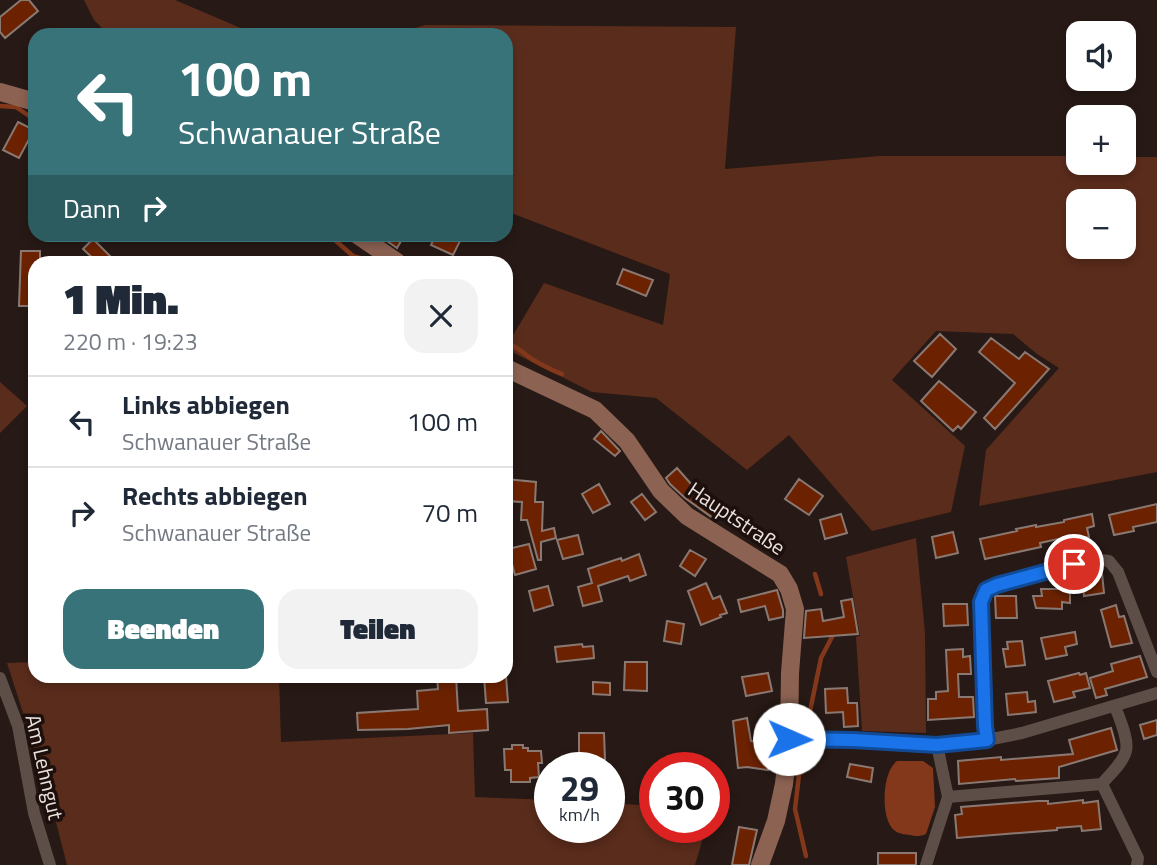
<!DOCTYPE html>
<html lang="de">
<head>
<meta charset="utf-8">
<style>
  body { margin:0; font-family:"Titillium Web",sans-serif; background:#f2f2f3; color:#1f2937; height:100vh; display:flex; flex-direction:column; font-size:26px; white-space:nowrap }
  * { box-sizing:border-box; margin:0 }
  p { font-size:23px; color:#747a83 }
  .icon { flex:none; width:38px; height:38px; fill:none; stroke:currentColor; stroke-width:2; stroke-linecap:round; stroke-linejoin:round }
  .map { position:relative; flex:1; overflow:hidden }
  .panel { position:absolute; left:28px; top:256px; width:485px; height:427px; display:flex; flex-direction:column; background:#fff; border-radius:21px; box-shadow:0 4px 10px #0003 }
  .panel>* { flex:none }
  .banner { position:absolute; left:28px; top:28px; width:485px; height:214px; border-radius:21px; box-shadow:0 4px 10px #0003; background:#377378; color:#fff; overflow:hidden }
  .buttons { position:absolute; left:1066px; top:21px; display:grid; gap:14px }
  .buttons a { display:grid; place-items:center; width:70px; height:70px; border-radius:14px; background:#fff; box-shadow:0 4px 10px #0003; font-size:35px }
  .speed { position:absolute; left:534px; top:752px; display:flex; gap:14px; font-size:35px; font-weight:700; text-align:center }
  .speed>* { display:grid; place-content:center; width:91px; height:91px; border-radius:50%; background:#fff; box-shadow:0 4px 10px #0003; line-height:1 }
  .speed small { font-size:18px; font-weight:400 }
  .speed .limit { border:10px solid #d22; background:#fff; color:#111 }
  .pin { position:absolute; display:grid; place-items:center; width:60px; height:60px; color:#fff; margin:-30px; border:4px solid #fff; border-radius:50%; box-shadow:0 2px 7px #0007 }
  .me { position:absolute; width:77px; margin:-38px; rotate:91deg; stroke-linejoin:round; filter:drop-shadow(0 0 5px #0008) }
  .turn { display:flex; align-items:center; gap:24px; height:147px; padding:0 35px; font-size:32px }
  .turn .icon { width:91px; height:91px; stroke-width:2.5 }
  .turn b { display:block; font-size:49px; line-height:60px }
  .then { display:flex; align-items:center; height:66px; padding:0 35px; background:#0003; gap:14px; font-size:26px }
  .round { display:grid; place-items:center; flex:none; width:74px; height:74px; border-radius:21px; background:#f2f2f3 }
  .summary { display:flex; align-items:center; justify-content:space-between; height:119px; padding:0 35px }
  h1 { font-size:42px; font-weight:800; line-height:52px }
  .button { display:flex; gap:14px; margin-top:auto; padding:14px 35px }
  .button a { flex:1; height:80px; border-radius:21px; background:#377378; color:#fff; font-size:28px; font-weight:800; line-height:80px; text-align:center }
  .button a+a { background:#f2f2f3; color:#1f2937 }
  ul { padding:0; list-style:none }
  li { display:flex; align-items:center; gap:21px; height:91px; padding:0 35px; border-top:2px solid #e0e1e3 }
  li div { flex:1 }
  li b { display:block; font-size:26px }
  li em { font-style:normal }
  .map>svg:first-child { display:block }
</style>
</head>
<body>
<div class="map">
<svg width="1157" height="865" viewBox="0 0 1157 865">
  <rect width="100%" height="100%" fill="#271915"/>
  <path fill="#5a2c1c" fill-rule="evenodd" d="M84,0H175L257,35H109L94,20Z
    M425,25L736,27L725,169L880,156H1078V163H1124V157H1157V472L979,506L986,450L1059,368L1037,354L1013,334L936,331L892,380L965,446L951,512L872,531L789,435L747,470L656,398L592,392L506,349V347L544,283L663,325L670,274L506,211V35H392ZM1124,201V247H1078V201Z
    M0,382L27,406L0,433Z
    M916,538L925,633L926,733L862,731L856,637L860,636L846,557Z
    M35,662V676H279L281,742L473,733L475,797L549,800L550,828H609V803L654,806V828H706L695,865H67L47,787L7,663Z"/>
  <path fill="#83381b" d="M897,761H923L933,768L935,807L926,834C919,837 916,836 909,835C902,834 894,833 890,825C881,810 883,771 897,761Z"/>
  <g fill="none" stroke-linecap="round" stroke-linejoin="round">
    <path stroke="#83381b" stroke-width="4.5" d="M0,106L16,107L35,120
      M328,234L353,256L373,262
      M506,343C521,348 523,354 535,361C544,366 553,371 562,374
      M815,574L821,594
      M806,856L795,809L802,750L821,658L832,637"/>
  </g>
  <path fill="#6c2201" stroke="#8a7973" stroke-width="2" d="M21,0H29L38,11L5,38L0,32V17Z
    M18,122L34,130L19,158L3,150Z
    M377,234H405L397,248Z
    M436,234H446L460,241L453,255L431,245Z
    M93,239L116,262H97L83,249Z
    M21,251H40V262H35V306H19Z
    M623,269L653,280L646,296L617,284Z
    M940,334L956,349L932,377L914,361Z
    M991,338L1019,359L1025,352L1049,369L995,429L984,418L1015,383L979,352Z
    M939,381L976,412L961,429L958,426L953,431L921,401Z
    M601,431L620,451L615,456L594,439Z
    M677,468L705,500L709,495L726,509L717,521L685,498L670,484L666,478Z
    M506,479L536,482L535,502H543L542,531L554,528L556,538L541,542V560H538L527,520H521L522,502L506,501Z
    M799,479L823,496L809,515L785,499Z
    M599,484L610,504L593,513L582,494Z
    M642,494L656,512L645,520L631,502Z
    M1157,504V522L1133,527L1134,531L1114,535L1109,515Z
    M841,514L847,533L825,539L820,520Z
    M1092,514L1094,526L1087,528L1089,537L1068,542L1067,537L1040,543L1041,547L985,559L980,539L1017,531L1016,529L1036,525V527L1064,522V520Z
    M953,532L958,553L936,558L932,537Z
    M578,535L583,554L563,559L557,540Z
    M529,544L536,569L515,575L508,549Z
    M690,550L706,559L695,576L680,566Z
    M639,554L646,575L630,581L628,576L598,586L602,601L583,606L578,587L592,583L588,569L621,558L622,561Z
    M1102,573L1104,593L1084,596L1081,575Z
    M706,583L713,599L720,596L727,613L720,615L721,617L701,625L688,591Z
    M548,586L553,605L534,611L529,591Z
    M1041,589H1070V603L1062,602V609L1036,608L1033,596H1042Z
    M777,590L783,610V617L769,620L765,606L741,612L738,600Z
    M995,596H1016L1017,618H996Z
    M852,599L858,634L804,638L806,611L821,609L823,621L844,617L841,601Z
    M943,604H967L968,625L944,626Z
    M1116,605L1119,617L1124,616L1132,643L1111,647L1101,610Z
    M667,621L684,624L681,644L664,641Z
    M1075,632L1077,644L1065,647L1067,655L1046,659L1041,638Z
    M1022,641L1025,665L1006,667L1003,649H1008L1007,642Z
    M582,644L583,647L593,646L594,658L557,662L555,647Z
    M963,649V657L970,656L971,674H958L959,697H973L974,717L928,720V699H936V692L948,691L946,650Z
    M1140,656L1147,677L1105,689L1107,695L1096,698L1090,678L1113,671L1111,664Z
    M625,662H647V691L624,690Z
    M768,673L772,691L746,696L742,677Z
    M1079,673L1080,675L1086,673L1090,688L1073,692L1075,697L1054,702L1048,681Z
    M437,676H456L458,711L487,709L488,730L449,733V725L408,729L358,730L357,713L418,709L417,691L438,689Z
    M484,676H506L508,702L486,703Z
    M593,682L610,683V695L593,694Z
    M847,688L848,703H857L858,726L844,727L843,712L826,713L825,689Z
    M1027,692L1028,702L1035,701L1036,712L1008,715L1006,694Z
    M747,718L751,741L772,743L768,770L747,767L738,768L733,721Z
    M1157,720V735L1144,739L1140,725Z
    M1111,728L1117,750L1059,767V778L1016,781L1015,779L959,784L958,761L1001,757V760L1073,754L1069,740Z
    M579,733H604L605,760H579Z
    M512,745H523V748H528V751H541L542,763H538L539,777L530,778V782H511V770H505L504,749H512Z
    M850,764L873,768L871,782L847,777Z
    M1083,800V803L1098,801L1101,829L1082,831L1081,826L1057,828V830L957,838L955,815L962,814L961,807L1038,801H1048V804Z
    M739,827L757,830L749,865H732Z
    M878,853H916V865H878Z"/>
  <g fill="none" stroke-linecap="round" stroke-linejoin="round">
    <path stroke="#5e4e48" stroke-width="12" d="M0,678L18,726L34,813L50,865
      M1115,706C1119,718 1129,739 1126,751C1123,763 1109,775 1102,784L1138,858L1137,865
      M789,739L853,740L937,745L987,740L1022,733L1157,693
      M987,740L985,726L981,602L986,590L997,585L1093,559L1109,561L1118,572L1157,672
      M948,797L1102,784
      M926,865L948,797L937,745"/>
    <path stroke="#8c6252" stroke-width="18" d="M0,92L35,102
      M356,234L397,262
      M506,368L595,410L627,441L661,491L687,516L780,574L789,589L795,609L790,673L789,739L784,784L776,821L760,865"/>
  </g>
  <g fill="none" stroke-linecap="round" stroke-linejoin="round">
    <defs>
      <path id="route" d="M789,739L853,740L937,745L987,740L985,726L981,602L986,590L997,585L1074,564"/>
    </defs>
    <use href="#route" stroke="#114b97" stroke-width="18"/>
    <use href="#route" stroke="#1a73e8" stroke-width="12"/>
  </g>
  <g text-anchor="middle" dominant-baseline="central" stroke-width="7" stroke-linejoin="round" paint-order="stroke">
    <g font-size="21" fill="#ebe1de" stroke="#1d100c">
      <text transform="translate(737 518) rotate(34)">Hauptstraße</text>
      <text transform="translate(45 767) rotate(77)">Am Lehngut</text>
    </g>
  </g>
</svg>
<div class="buttons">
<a><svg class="icon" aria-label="sound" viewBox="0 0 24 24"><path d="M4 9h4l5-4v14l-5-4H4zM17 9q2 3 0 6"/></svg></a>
<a>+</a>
<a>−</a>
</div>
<div class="speed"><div>29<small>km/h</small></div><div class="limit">30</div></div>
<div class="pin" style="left:1074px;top:564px;background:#d93025"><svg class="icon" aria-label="arrive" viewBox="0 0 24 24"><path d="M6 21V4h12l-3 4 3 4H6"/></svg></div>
<svg class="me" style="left:789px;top:739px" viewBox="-20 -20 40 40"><circle r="19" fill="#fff"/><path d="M0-13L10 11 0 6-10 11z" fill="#1a73e8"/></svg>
<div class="banner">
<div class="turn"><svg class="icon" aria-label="left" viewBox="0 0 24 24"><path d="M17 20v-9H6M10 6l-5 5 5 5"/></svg><div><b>100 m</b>Schwanauer Straße</div></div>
<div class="then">Dann<svg class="icon" aria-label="right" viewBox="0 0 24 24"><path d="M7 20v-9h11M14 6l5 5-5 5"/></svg></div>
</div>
<section class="panel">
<div class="summary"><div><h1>1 Min.</h1><p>220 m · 19:23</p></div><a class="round"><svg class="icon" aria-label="close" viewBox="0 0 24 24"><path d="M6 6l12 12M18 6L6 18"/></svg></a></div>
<ul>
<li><svg class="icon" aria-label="left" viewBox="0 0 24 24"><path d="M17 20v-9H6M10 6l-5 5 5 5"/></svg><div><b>Links abbiegen</b><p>Schwanauer Straße</p></div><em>100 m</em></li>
<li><svg class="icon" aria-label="right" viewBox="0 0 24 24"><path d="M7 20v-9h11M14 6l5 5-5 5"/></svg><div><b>Rechts abbiegen</b><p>Schwanauer Straße</p></div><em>70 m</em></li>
</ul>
<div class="button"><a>Beenden</a><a>Teilen</a></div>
</section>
</div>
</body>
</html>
